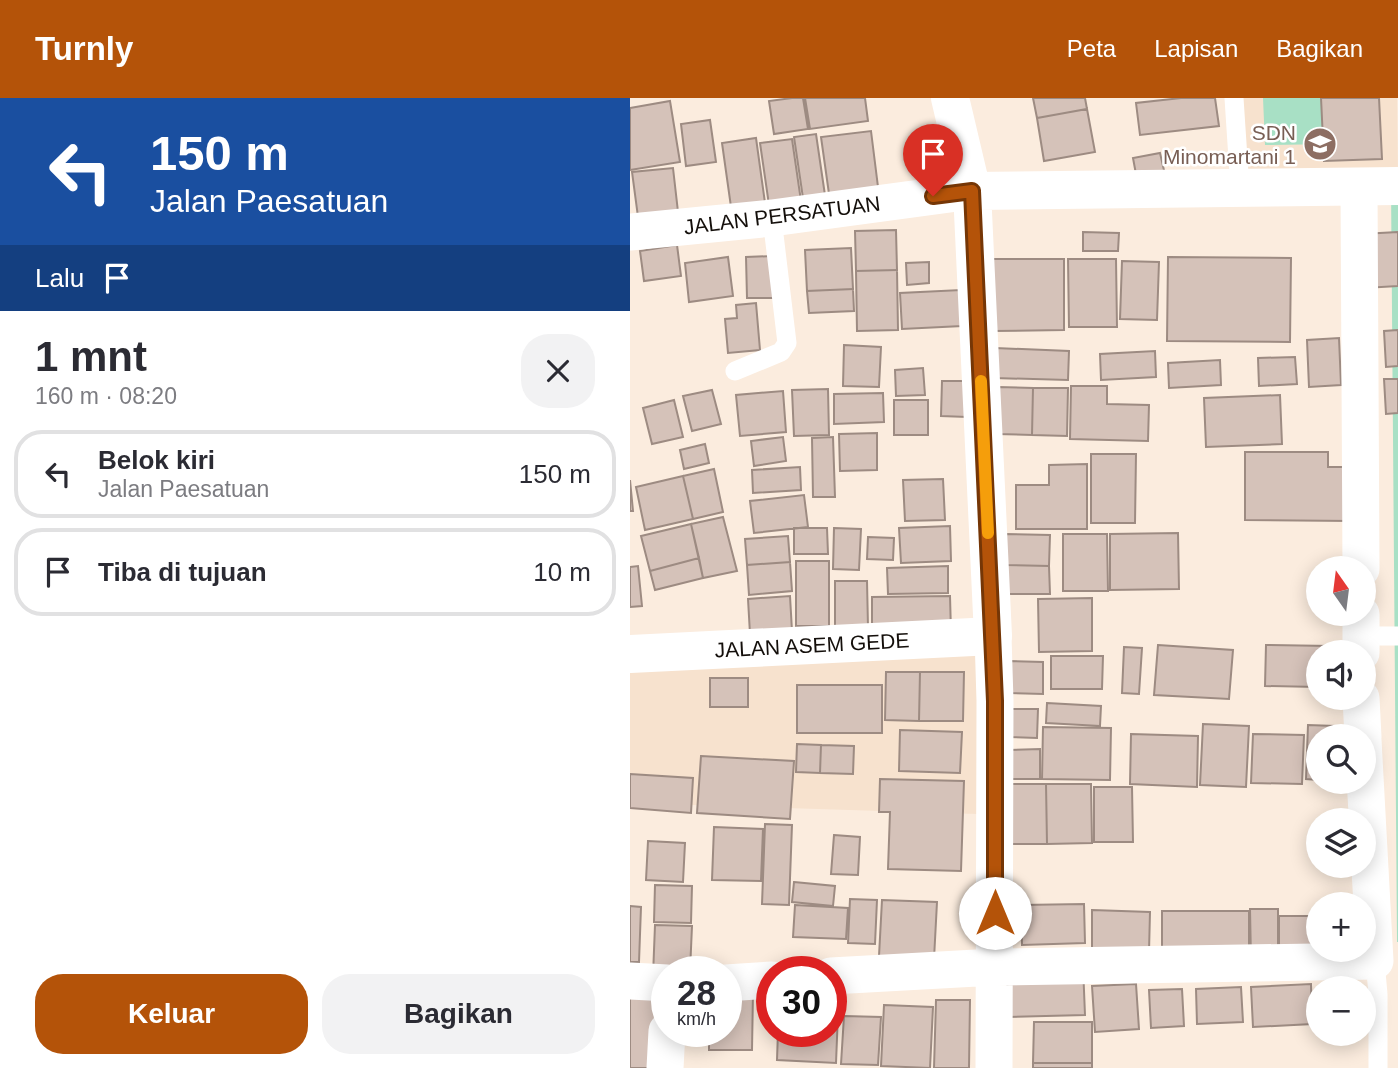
<!DOCTYPE html>
<html lang="id">
<head>
<meta charset="utf-8">
<style>
  body { margin:0; font-family:Helvetica,sans-serif; background:#f2f2f3; color:#2b2b33; height:100vh; display:flex; flex-direction:column; font-size:26px; white-space:nowrap }
  * { box-sizing:border-box; margin:0 }
  p { font-size:23px; color:#7c7c81 }
  .icon { flex:none; width:38px; height:38px; fill:none; stroke:currentColor; stroke-width:2; stroke-linecap:round; stroke-linejoin:round }
  .map { position:relative; flex:1; overflow:hidden }
  .details { display:flex; flex-direction:column; background:#fff; width:630px }
  .details>* { flex:none }
  .guide { background:#1a4fa0; color:#fff; overflow:hidden }
  .needle { width:46px; rotate:346deg }
  .buttons { position:absolute; left:676px; top:458px; display:grid; gap:14px }
  .buttons a { display:grid; place-items:center; width:70px; height:70px; border-radius:50%; background:#fff; box-shadow:0 4px 18px #0003; font-size:35px }
  .speed { position:absolute; left:21px; top:858px; display:flex; gap:14px; font-size:35px; font-weight:700; text-align:center }
  .speed>* { display:grid; place-content:center; width:91px; height:91px; border-radius:50%; background:#fff; box-shadow:0 4px 18px #0003; line-height:1 }
  .speed small { font-size:18px; font-weight:400 }
  .speed .limit { border:10px solid #d22; background:#fff; color:#111 }
  .pin { position:absolute; display:grid; place-items:center; width:60px; height:60px; color:#fff; margin:-72px -30px; border-radius:50% 50% 50% 0; rotate:-45deg; box-shadow:0 0 7px #0007 }
  .pin .icon { rotate:45deg }
  .me { position:absolute; width:77px; margin:-38px; rotate:0deg; stroke-linejoin:round; filter:drop-shadow(0 0 5px #0008) }
  .turn { display:flex; align-items:center; gap:24px; height:147px; padding:0 35px; font-size:32px }
  .turn .icon { width:91px; height:91px; stroke-width:2.5 }
  .turn b { display:block; font-size:49px; line-height:60px }
  .then { display:flex; align-items:center; height:66px; padding:0 35px; background:#0003; gap:14px; font-size:26px }
  .round { display:grid; place-items:center; flex:none; width:74px; height:74px; border-radius:28px; background:#f2f2f3 }
  .headline { display:flex; align-items:center; justify-content:space-between; height:119px; padding:0 35px }
  h1 { font-size:42px; font-weight:700; line-height:52px }
  .primary-button { display:flex; gap:14px; margin-top:auto; padding:14px 35px }
  .primary-button a { flex:1; height:80px; border-radius:28px; background:#b45309; color:#fff; font-size:28px; font-weight:700; line-height:80px; text-align:center }
  .primary-button a+a { background:#f2f2f3; color:#2b2b33 }
  ul { padding:0; list-style:none }
  li { display:flex; align-items:center; gap:21px; height:88px; margin:0 14px 10px; padding:0 21px; border:4px solid #e1e1e2; border-radius:28px }
  li div { flex:1 }
  li b { display:block; font-size:26px }
  li em { font-style:normal }
  header { display:flex; align-items:center; gap:42px; box-sizing:border-box; height:98px; padding:0 35px; background:#b45309; color:#fff }
  header strong { font-size:33px }
  nav { display:flex; gap:38px; margin-inline-start:auto; font-size:24px }
  main { display:flex; flex:1; min-height:0 }
  .map>svg:first-child { display:block }
</style>
</head>
<body>
<header>
<strong>Turnly</strong>
<nav><a>Peta</a><a>Lapisan</a><a>Bagikan</a></nav>
</header>
<main>
<section class="details">
<div class="guide">
<div class="turn"><svg class="icon" aria-label="left" viewBox="0 0 24 24"><path d="M17 20v-9H6M10 6l-5 5 5 5"/></svg><div><b>150 m</b>Jalan Paesatuan</div></div>
<div class="then">Lalu<svg class="icon" aria-label="arrive" viewBox="0 0 24 24"><path d="M6 21V4h12l-3 4 3 4H6"/></svg></div>
</div>
<div class="headline"><div><h1>1 mnt</h1><p>160 m · 08:20</p></div><a class="round"><svg class="icon" aria-label="close" viewBox="0 0 24 24"><path d="M6 6l12 12M18 6L6 18"/></svg></a></div>
<ul>
<li><svg class="icon" aria-label="left" viewBox="0 0 24 24"><path d="M17 20v-9H6M10 6l-5 5 5 5"/></svg><div><b>Belok kiri</b><p>Jalan Paesatuan</p></div><em>150 m</em></li>
<li><svg class="icon" aria-label="arrive" viewBox="0 0 24 24"><path d="M6 21V4h12l-3 4 3 4H6"/></svg><div><b>Tiba di tujuan</b></div><em>10 m</em></li>
</ul>
<div class="primary-button"><a>Keluar</a><a>Bagikan</a></div>
</section>
<div class="map">
<svg width="768" height="970" viewBox="0 0 768 970">
  <rect width="100%" height="100%" fill="#fbecde"/>
  <path fill="#f7e2ce" d="M609,0H767L768,78L615,81Z
    M351,556L347,716L0,705V565Z"/>
  <path fill="#a8e0c5" d="M633,0H703L705,46L635,47Z
    M761,86H768V844H767Z"/>
  <path fill="#d5c2b9" stroke="#9d8b82" stroke-width="2" d="M162,0H173L178,31L144,36L139,3Z
    M175,0H235L238,23L180,31Z
    M403,0H455L457,11L407,20Z
    M551,0H585L589,28L510,37L506,5Z
    M691,0H749L752,61L694,63Z
    M40,3L50,64L0,72V10Z
    M457,11L465,54L414,63L407,20Z
    M80,22L86,64L56,68L51,26Z
    M241,33L249,97L200,103L191,39Z
    M186,36L196,104L174,107L164,39Z
    M126,40L135,105L101,109L92,45Z
    M162,41L171,103L139,107L130,45Z
    M530,55L536,81L508,87L503,60Z
    M43,70L48,114L8,119L2,74Z
    M266,132L267,172L226,173L225,133Z
    M453,134L489,135L488,153H453Z
    M768,134V188L735,190L732,136Z
    M47,147L51,178L14,183L10,153Z
    M221,150L223,191L177,193L175,152Z
    M142,158L143,200H117L116,159Z
    M98,159L103,198L59,204L55,165Z
    M538,159L661,160L660,244L537,243Z
    M363,161H434V232L363,233Z
    M438,161H486L487,229H439Z
    M492,163L529,164L527,222L490,221Z
    M299,164V185L277,187L276,165Z
    M267,172L268,232L227,233L226,173Z
    M223,191L224,213L179,215L177,193Z
    M331,192L332,228L272,231L270,195Z
    M126,205L130,252L98,255L95,221L107,220L106,207Z
    M768,232V268L756,269L754,233Z
    M709,240L711,287L679,289L677,242Z
    M214,247L251,249L249,289L213,288Z
    M365,250L439,253L438,282L364,280Z
    M525,253L526,279L471,282L470,256Z
    M665,259L667,286L629,288L628,260Z
    M590,262L591,287L539,290L538,265Z
    M293,270L295,297L266,298L265,272Z
    M754,281H768V315L756,316Z
    M312,283H337V319L311,318Z
    M441,288H477V306L519,307L518,343L440,341Z
    M367,289L403,290L402,337L366,336Z
    M403,290H438L437,338L402,337Z
    M198,291L199,337L164,338L162,292Z
    M82,292L91,326L62,333L53,298Z
    M153,293L156,334L110,338L106,297Z
    M253,295L254,324L204,326V296Z
    M650,297L652,346L576,349L574,300Z
    M44,302L53,339L22,346L13,310Z
    M264,302H298V337H264Z
    M247,335V372L210,373L209,336Z
    M153,339L156,363L124,368L121,343Z
    M203,339L205,399H183L182,340Z
    M75,346L79,365L54,371L50,352Z
    M615,354H698V369H721V423L615,422Z
    M461,356H506L505,425H461Z
    M457,366V431H386V387H419V367Z
    M170,369L171,392L123,395L122,372Z
    M84,371L93,414L63,421L53,378Z
    M53,378L63,421L15,432L6,389Z
    M313,381L315,422L275,423L273,382Z
    M0,382L3,413H0Z
    M174,397L178,429L124,435L120,403Z
    M93,419L107,473L73,480L61,426Z
    M61,426L69,460L20,473L11,438Z
    M320,428L321,463L271,465L269,430Z
    M164,430H197L198,456H164Z
    M204,430L231,431L229,472L203,471Z
    M548,435L549,491L480,492V436Z
    M375,436L420,437L419,468L375,467Z
    M433,436H477L478,493H433Z
    M158,438L160,464L117,467L115,441Z
    M238,439L264,440L263,462L237,461Z
    M69,460L73,480L25,492L20,473Z
    M166,463H199V528H166Z
    M160,464L162,493L119,497L117,467Z
    M375,467L419,468L420,496H375Z
    M8,468L12,508L0,509V469Z
    M318,468V495L258,496L257,470Z
    M205,483H237L238,529H205Z
    M160,498L162,533L120,536L118,501Z
    M320,498L321,534L242,535V499Z
    M462,500V553L409,554L408,501Z
    M528,547L603,552L599,601L524,597Z
    M636,547L700,548V555H688V589L635,588Z
    M494,549L512,550L509,596L492,595Z
    M421,558H473L472,591H421Z
    M379,563L413,564V596L378,595Z
    M256,574H290L289,623L255,622Z
    M290,574H334L333,623H289Z
    M80,580H118V609H80Z
    M167,587H252V635H167Z
    M417,605L471,608L470,628L416,625Z
    M379,611H408L407,640L378,639Z
    M573,626L619,628L616,689L570,687Z
    M678,627L732,629L731,639H688V682L676,681Z
    M413,629L481,630L480,682L412,681Z
    M270,632L332,634L330,675L269,673Z
    M501,636L568,638L567,689L500,686Z
    M623,636L674,637L672,686L621,685Z
    M167,646L191,647L190,675L166,674Z
    M191,647L224,648L223,676L190,675Z
    M410,651V681H378V652Z
    M71,658L164,663L160,721L67,715Z
    M0,676L63,680L61,715L0,710Z
    M250,681L334,683L331,773L258,771L260,714H249Z
    M378,686H416L417,746H378Z
    M416,686H461L462,745L417,746Z
    M464,689H502L503,744H464Z
    M135,726L162,727L159,807L132,806Z
    M84,729L133,731L131,783L82,782Z
    M204,737L230,739L228,777L201,776Z
    M18,743L55,745L53,784L16,782Z
    M164,784L205,788L203,808L162,804Z
    M25,787L62,788L61,825L24,824Z
    M220,801L247,802L245,846L218,845Z
    M252,802L307,804L304,861L249,858Z
    M454,806L455,845L392,847L391,807Z
    M165,807L218,810L216,841L163,839Z
    M0,808L11,809L9,864H0Z
    M620,811H648V862H621Z
    M462,812L520,814L519,854H462Z
    M532,813H619V858H532Z
    M649,818H688V852L649,857Z
    M25,827L62,828L60,873H37L23,878Z
    M453,868L455,917L378,919L377,870Z
    M506,886L509,931L465,934L462,888Z
    M681,886L682,926L623,929L621,889Z
    M611,889L613,924L567,926L566,891Z
    M552,891L554,928L521,930L519,892Z
    M96,893L123,894L122,952H79V933H96Z
    M0,898L35,899L32,970H0Z
    M306,902H340L339,970H304Z
    M254,907L303,909L300,970L251,968Z
    M201,915H208L206,965L147,962L148,933H201Z
    M214,918L251,919L248,967L211,966Z
    M404,924H462V965H403Z
    M403,965H462V970H403Z"/>
  <g fill="none" stroke-linecap="round" stroke-linejoin="round">
    <path stroke="#fff" stroke-width="19" d="M604,0L610,91
      M105,273L151,254L157,245L142,120
      M731,538H768
      M745,863L748,896V970"/>
    <path stroke="#fff" stroke-width="37" d="M729,90L731,471
      M0,134L142,120L342,93
      M731,516V555
      M363,538L365,603L364,970
      M731,600L733,639
      M201,878L365,869L745,863L733,642
      M0,883L37,885
      M96,885L142,882
      M35,970L37,933"/>
    <path stroke="#fff" stroke-width="38" d="M342,93L768,88
      M0,556L363,538L342,93L320,0"/>
  </g>
  <g fill="none" stroke-linecap="round" stroke-linejoin="round">
    <defs>
      <path id="route" d="M303,98L342,93L365,603V815"/>
    </defs>
    <use href="#route" stroke="#753606" stroke-width="18"/>
    <use href="#route" stroke="#b45309" stroke-width="12"/>
    <path stroke="#f59e0b" stroke-width="12" d="M351,283L358,435"/>
  </g>
  <defs>
    <symbol id="school-disc" viewBox="-11 -11 22 22"><circle r="9.5" fill="#8d6e63" stroke="#fff"/><path d="M0-5L7-2L0 1L-7-2ZM-4 1L0 2.5L4 1V4Q0 6-4 4Z" fill="#fff"/></symbol>
  </defs>
  <g fill-rule="evenodd">
    <use href="#school-disc" x="671" y="27" width="38" height="38"/>
  </g>
  <g text-anchor="middle" dominant-baseline="central" stroke-width="5" stroke-linejoin="round" paint-order="stroke">
    <g font-size="21" fill="#785e54" stroke="#fff" text-anchor="end">
      <text x="666" y="34">SDN<tspan x="666" dy="24">Minomartani 1</tspan></text>
    </g>
    <g font-size="21" fill="#140f0b" stroke="#fff">
      <text transform="translate(152 117) rotate(-7)">JALAN PERSATUAN</text>
      <text transform="translate(182 547) rotate(-3)">JALAN ASEM GEDE</text>
    </g>
  </g>
</svg>
<div class="buttons">
<a><svg class="needle" viewBox="-14 -14 28 28"><path d="M0-13l5 13h-10z" fill="#e53935"/><path d="M0 13l5-13h-10z" fill="#7c7c81"/></svg></a>
<a><svg class="icon" aria-label="sound" viewBox="0 0 24 24"><path d="M4 9h4l5-4v14l-5-4H4zM17 9q2 3 0 6"/></svg></a>
<a><svg class="icon" aria-label="search" viewBox="0 0 24 24"><circle cx="10" cy="10" r="6"/><path d="M15 15l6 6"/></svg></a>
<a><svg class="icon" aria-label="layers" viewBox="0 0 24 24"><path d="M12 4l9 5-9 5-9-5zM3 14l9 5 9-5"/></svg></a>
<a>+</a>
<a>−</a>
</div>
<div class="speed"><div>28<small>km/h</small></div><div class="limit">30</div></div>
<div class="pin" style="left:303px;top:98px;background:#d93025"><svg class="icon" aria-label="arrive" viewBox="0 0 24 24"><path d="M6 21V4h12l-3 4 3 4H6"/></svg></div>
<svg class="me" style="left:365px;top:815px" viewBox="-20 -20 40 40"><circle r="19" fill="#fff"/><path d="M0-13L10 11 0 6-10 11z" fill="#b45309"/></svg>
</div>
</main>
</body>
</html>
